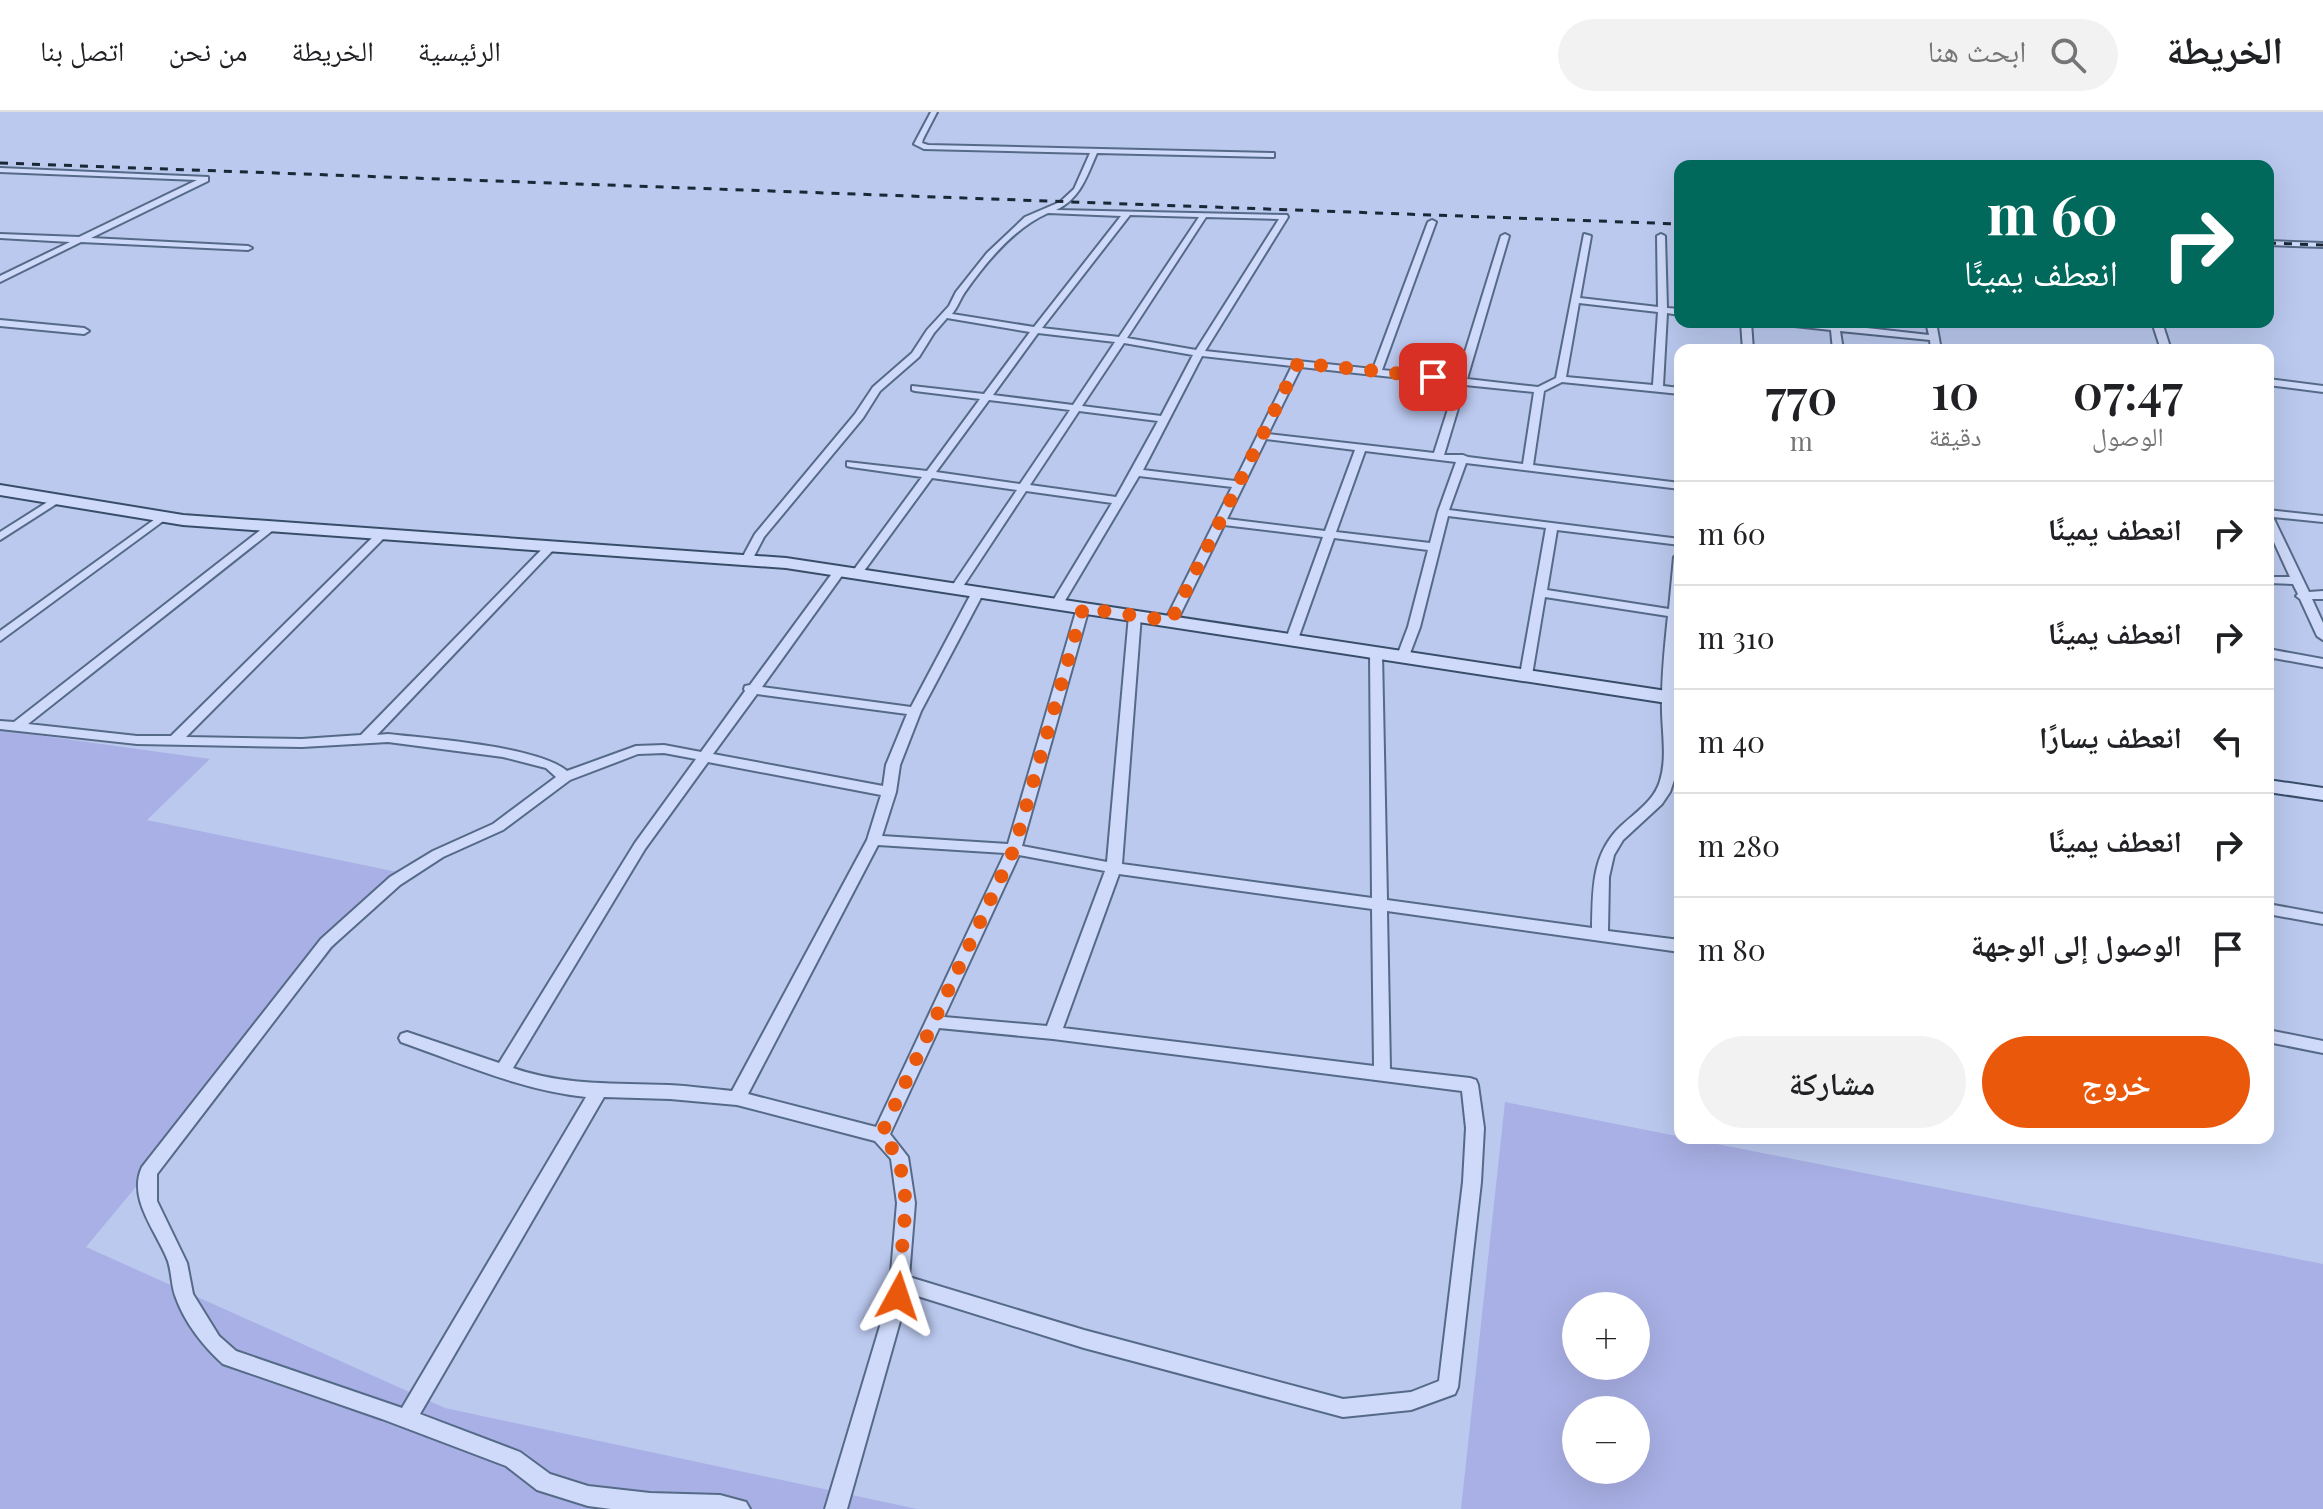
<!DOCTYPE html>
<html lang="ar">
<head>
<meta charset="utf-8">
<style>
  body { margin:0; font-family:"Playfair Display","Noto Naskh Arabic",serif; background:#f2f2f2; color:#202124; direction:rtl; height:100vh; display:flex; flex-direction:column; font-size:30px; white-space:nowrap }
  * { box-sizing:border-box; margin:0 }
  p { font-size:26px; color:#757577 }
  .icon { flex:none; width:44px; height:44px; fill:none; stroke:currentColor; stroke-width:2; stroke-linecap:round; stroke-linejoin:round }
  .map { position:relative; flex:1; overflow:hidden; direction:ltr }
  .sheet { position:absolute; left:1674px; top:232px; width:600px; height:800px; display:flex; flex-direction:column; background:#fff; border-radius:16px; box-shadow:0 8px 32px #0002; direction:rtl }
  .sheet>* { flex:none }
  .top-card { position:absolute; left:1674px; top:48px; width:600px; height:168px; border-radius:16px; box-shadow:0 8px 32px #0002; direction:rtl; background:#00695c; color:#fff; overflow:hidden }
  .tools { position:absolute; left:1562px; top:1180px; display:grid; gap:16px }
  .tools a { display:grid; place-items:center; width:88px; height:88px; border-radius:50%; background:#fff; box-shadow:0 8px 32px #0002; font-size:40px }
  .pin { position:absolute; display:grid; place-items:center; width:68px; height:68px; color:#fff; margin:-34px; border-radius:16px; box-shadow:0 4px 12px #0006 }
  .me { position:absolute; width:88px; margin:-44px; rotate:5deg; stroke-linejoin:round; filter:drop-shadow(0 0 6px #0008) }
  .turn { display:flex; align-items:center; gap:28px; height:168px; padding:0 24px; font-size:36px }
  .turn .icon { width:104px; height:104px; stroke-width:2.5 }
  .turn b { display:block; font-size:56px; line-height:68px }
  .eta { display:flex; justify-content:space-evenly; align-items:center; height:136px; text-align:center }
  .eta b { font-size:48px; font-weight:600; line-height:56px }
  .cta { display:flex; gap:16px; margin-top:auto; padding:16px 24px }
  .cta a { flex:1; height:92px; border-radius:48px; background:#ea580c; color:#fff; font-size:32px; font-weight:600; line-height:92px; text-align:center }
  .cta a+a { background:#f2f2f2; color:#202124 }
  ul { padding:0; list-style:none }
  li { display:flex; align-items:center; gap:24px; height:104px; padding:0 24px; border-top:2px solid #e0e0e0 }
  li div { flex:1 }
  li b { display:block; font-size:30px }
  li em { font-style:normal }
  header { display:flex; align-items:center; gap:48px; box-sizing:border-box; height:112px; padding:0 40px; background:#fff; border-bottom:2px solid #e0e0e0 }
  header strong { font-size:38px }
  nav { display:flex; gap:44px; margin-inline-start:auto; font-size:28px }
  .search { width:560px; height:72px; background:#f2f2f2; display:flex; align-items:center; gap:20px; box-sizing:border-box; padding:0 28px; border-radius:44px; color:#757577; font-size:30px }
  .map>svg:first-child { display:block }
</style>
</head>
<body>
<header>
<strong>الخريطة</strong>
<div class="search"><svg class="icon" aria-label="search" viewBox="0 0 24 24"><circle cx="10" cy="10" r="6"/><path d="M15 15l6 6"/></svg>ابحث هنا</div>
<nav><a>الرئيسية</a><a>الخريطة</a><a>من نحن</a><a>اتصل بنا</a></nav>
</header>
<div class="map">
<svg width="2323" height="1397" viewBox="0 0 2323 1397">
  <rect width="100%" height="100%" fill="#bbc9ef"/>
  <path fill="#a9b0e5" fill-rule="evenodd" d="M0,618L210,647L147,708L397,760L86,1135L445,1296L917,1397H0Z
    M1505,990L2323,1152V1397H1461ZM1576,1194H1636V1254H1576ZM1576,1298H1636V1358H1576Z"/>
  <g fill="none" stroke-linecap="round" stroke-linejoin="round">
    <defs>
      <path id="street" d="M931,0H937L923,27L922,31L928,33L1274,41V45H1271L1097,41C1087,64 1080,87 1056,98L1287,103L1288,105L1205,239L1373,257L1428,110L1432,108L1436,110L1382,258L1457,266L1501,124L1505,122L1509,124L1467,267L1538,275L1556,266L1584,122L1591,124L1580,186L1658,195L1657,124L1661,122L1665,124L1667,196L1680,197V203L1667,201L1663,274L1680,276V282L1562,270L1544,279L1533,353L1680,371V377L1466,351L1449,398L1680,427V433L1557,418L1547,478L1669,497L1674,445L1680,442V507L1674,584L1676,662L1670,680L1662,692L1623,728L1614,743L1609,765L1608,819L1680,828V840L1387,799L1390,957L1470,966L1476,968L1478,973L1484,1016L1481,1070L1458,1275L1455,1282L1411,1298L1343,1305L1084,1236L908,1181L847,1397H825L889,1184L897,1091L891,1047L875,1029L737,993L670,987L604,985L420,1302L520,1340L550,1362L588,1374L650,1381L720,1383L746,1390L750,1397H611L588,1394L537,1378L506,1354L382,1307L223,1252C204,1235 185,1211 176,1186C171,1174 172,1161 168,1149C157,1120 127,1087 142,1055L321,827L390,765L433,739L493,712L556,665L546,656L503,645L388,630L302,635L137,632L0,617V609L14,610L267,413L271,412L277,415L28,612L137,624H171L377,421L381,420L387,423L385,425L186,625L302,627L361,623L547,432L551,431L557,434L555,436L377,623L388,622C431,627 537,634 567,659L636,634L664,633L701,640L745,579L744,577L745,574L750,573L836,456L840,455L846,458L762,575L911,595L972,480L978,476L984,480L921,599L900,653L896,680L882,724L1008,732L1077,496L1083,492L1089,496L1022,734L1107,750L1129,503L1135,499L1141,503L1122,752L1372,786L1370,541L1376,537L1382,541L1387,788L1592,816C1593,779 1591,742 1621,714C1636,700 1654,689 1660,669C1668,644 1661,615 1662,589C1662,561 1665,532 1668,504L1545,485L1532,563L1530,566H1522L1520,563L1546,416L1448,404L1420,515L1409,544L1403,548L1397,544L1408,515L1428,438L1334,426L1298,527L1292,531L1286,527L1323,425L1224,413L1177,509L1175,512H1167L1165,509L1232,375L1139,364L1063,492L1057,496L1051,492L1112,391L1026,379L960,479L956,481L950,477L1017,378L932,366L861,463H853V459L922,365L851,355L847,354V350L927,359L980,287L915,279L912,278V274L984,282L1030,220L947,206L934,221L919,245L880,279L863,306L764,425L751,450H743L741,448L755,422L855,302L873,275L912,241L927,218L949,194L956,180L987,141L1025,105L1060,90L1074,77L1090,41L924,37L914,32ZM1048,101L1121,104L1034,215L952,202C958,195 960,187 965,180C986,150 1014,116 1048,101ZM1130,103L1199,105L1119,225L1042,216ZM1206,105L1279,107L1196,238L1127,226ZM1579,191L1658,200L1653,273L1566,265ZM1038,221L1115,230L1073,293L993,283ZM1124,231L1193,243L1161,304L1082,294ZM1202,244L1292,254L1235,369L1143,358ZM1301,255L1456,272L1434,341L1268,322ZM1465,273L1534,280L1523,352L1468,345L1463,343H1444ZM989,288L1070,298L1020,372L936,360ZM1079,299L1158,309L1116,385L1030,373ZM1266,327L1355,338L1325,419L1227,407ZM1365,339L1456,350L1438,400L1430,431L1336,420ZM757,582L907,602L886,653L883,674L713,642ZM664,641L696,647L635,731L499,951L407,920L401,922L399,926L401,930C463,952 521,978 586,985L402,1296L236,1239L219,1224L193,1182L187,1151L157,1089V1062L331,835L400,773L443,745L503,718L570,668L638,642ZM708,650L881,683L867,728L732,979C711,977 690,974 669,973C616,971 564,974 513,956L645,737ZM878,733L1005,741L876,1015L748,982ZM1019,743L1105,759L1047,914L944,905ZM1119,762L1372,797L1374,954L1063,916ZM939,916L1053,927L1462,979L1466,1016L1463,1070L1439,1269L1411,1280L1343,1287L1084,1218L909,1165L915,1091L908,1045L890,1022Z
        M0,56L208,65V69L91,126L248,134L252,136L248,138L81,130L0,170V164L70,130L0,126V122L79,125L197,68L0,60Z
        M2268,129L2323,131V135L2268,133Z
        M0,208L84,216L89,219L84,222L0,214Z
        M1741,210H1751L1753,238H1743Z
        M1780,210L1831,212L1830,210H1840V213L1929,223L1926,210H1936L1941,238H1931L1930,228L1840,219L1843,238H1833L1831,218L1785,213Z
        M2152,210H2162L2171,238H2161Z
        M2268,267L2323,274V280L2268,273Z
        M57,384L62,387L61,389L0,428V420Z
        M2268,398L2323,404V410L2273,405L2309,480L2323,479V487H2312L2323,511V528L2317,524L2300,487L2296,484L2298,482L2293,472L2268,471V465H2290L2268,417Z
        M162,402L168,405L166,407L0,529V519Z
        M2268,537L2323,547V555L2268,545Z
        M2268,792L2323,802V812L2268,802Z
        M2268,918L2323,929V941L2268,930Z"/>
      <path id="secondary" d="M0,373L183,403L786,446L1680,581V593L786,456L183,413L0,383Z
        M2268,668L2323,676V688L2268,680Z"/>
    </defs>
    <use href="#street" stroke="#556a87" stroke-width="4"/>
    <use href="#secondary" stroke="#384e68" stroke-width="4"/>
    <use href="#street" fill="#cfdafa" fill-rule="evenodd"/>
    <use href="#secondary" fill="#cfdafa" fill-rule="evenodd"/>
    <path stroke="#1a2735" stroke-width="3" stroke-dasharray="8 8" stroke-linecap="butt" d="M0,51L1680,112
      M2268,131L2323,133"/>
  </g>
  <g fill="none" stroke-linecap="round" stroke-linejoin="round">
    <path stroke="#ea580c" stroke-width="14" stroke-dasharray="0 25.2" d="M898,1184L906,1091L899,1045L881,1023L1014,737L1083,496L1171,509L1298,251L1433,265"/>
  </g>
</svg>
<div class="tools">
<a>+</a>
<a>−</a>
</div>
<div class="pin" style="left:1433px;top:265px;background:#d93025"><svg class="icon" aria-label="arrive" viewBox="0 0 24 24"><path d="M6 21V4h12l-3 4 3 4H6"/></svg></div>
<svg class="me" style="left:898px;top:1184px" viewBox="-20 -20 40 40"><path d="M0-17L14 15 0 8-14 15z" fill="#ea580c" stroke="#fff" stroke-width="4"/></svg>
<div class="top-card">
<div class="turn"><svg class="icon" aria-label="right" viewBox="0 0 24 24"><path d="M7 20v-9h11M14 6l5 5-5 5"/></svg><div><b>60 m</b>انعطف يمينًا</div></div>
</div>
<section class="sheet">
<div class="eta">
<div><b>07:47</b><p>الوصول</p></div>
<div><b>10</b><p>دقيقة</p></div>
<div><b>770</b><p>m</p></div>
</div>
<ul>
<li><svg class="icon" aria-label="right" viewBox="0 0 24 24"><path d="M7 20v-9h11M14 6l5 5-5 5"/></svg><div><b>انعطف يمينًا</b></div><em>60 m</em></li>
<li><svg class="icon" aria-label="right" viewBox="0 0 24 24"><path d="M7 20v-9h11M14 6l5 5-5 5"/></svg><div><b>انعطف يمينًا</b></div><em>310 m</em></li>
<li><svg class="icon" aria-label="left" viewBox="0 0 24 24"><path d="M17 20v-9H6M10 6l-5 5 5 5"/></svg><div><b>انعطف يسارًا</b></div><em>40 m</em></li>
<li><svg class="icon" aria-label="right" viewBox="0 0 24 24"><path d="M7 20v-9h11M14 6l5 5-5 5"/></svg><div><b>انعطف يمينًا</b></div><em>280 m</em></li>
<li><svg class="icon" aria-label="arrive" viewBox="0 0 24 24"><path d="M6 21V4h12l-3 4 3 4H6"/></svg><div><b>الوصول إلى الوجهة</b></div><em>80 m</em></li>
</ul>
<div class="cta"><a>خروج</a><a>مشاركة</a></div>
</section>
</div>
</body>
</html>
